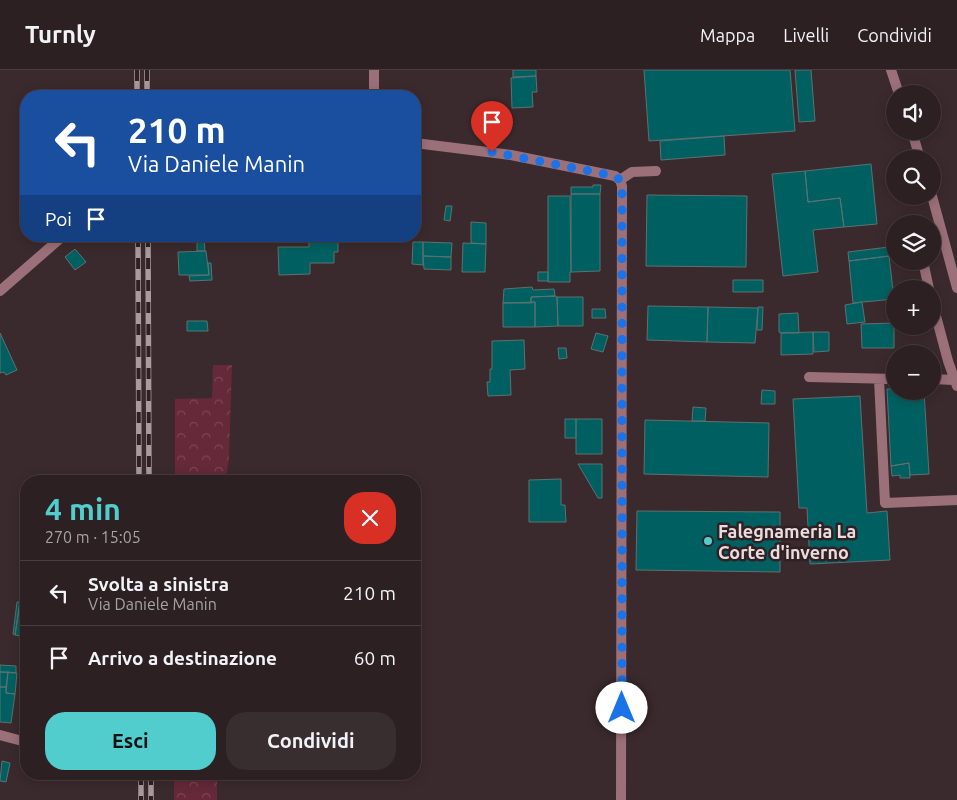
<!DOCTYPE html>
<html lang="it">
<head>
<meta charset="utf-8">
<style>
  body { margin:0; font-family:Ubuntu,sans-serif; background:#382d2f; color:#f1f3f6; height:100vh; display:flex; flex-direction:column; font-size:19px; white-space:nowrap }
  * { box-sizing:border-box; margin:0 }
  p { font-size:16px; color:#a6a3a5 }
  .icon { flex:none; width:28px; height:28px; fill:none; stroke:currentColor; stroke-width:2; stroke-linecap:round; stroke-linejoin:round }
  .map { position:relative; flex:1; overflow:hidden }
  .side { position:absolute; left:20px; top:405px; width:401px; height:305px; display:flex; flex-direction:column; background:#2c2022; border-radius:20px; box-shadow:0 2px 12px #0003,0 0 0 1px #483e40 }
  .side>* { flex:none }
  .hud { position:absolute; left:20px; top:20px; width:401px; height:152px; border-radius:20px; box-shadow:0 2px 12px #0003,0 0 0 1px #483e40; background:#1a4fa0; color:#fff; overflow:hidden }
  .tools { position:absolute; left:886px; top:15px; display:grid; gap:10px }
  .tools a { display:grid; place-items:center; width:55px; height:55px; border-radius:50%; background:#2c2022; box-shadow:0 2px 12px #0003,0 0 0 1px #483e40; font-size:25px }
  .pin { position:absolute; display:grid; place-items:center; width:42px; height:42px; color:#fff; margin:-51px -21px; border-radius:50% 50% 50% 0; rotate:-45deg; box-shadow:0 0 5px #0007 }
  .pin .icon { rotate:45deg }
  .me { position:absolute; width:55px; margin:-28px; rotate:0deg; stroke-linejoin:round; filter:drop-shadow(0 0 4px #0008) }
  .turn { display:flex; align-items:center; gap:18px; height:105px; padding:0 25px; font-size:22px }
  .turn .icon { width:65px; height:65px; stroke-width:2.5 }
  .turn b { display:block; font-size:35px; line-height:42px }
  .then { display:flex; align-items:center; height:48px; padding:0 25px; background:#0003; gap:10px; font-size:19px }
  .round { display:grid; place-items:center; flex:none; width:52px; height:52px; border-radius:20px; background:#382d2f }
  .overview { display:flex; align-items:center; justify-content:space-between; height:85px; padding:0 25px }
  h1 { font-size:30px; font-weight:600; line-height:38px; color:#52cdcd }
  .button { display:flex; gap:10px; margin-top:auto; padding:10px 25px }
  .button a { flex:1; height:58px; border-radius:20px; background:#52cdcd; color:#111; font-size:20px; font-weight:600; line-height:58px; text-align:center }
  .button a+a { background:#382d2f; color:#f1f3f6 }
  ul { padding:0; list-style:none }
  li { display:flex; align-items:center; gap:15px; height:65px; padding:0 25px; border-top:1px solid #483e40 }
  li div { flex:1 }
  li b { display:block; font-size:19px }
  li em { font-style:normal }
  header { display:flex; align-items:center; gap:30px; box-sizing:border-box; height:70px; padding:0 25px; background:#2c2022; border-bottom:1px solid #483e40 }
  header strong { font-size:24px }
  nav { display:flex; gap:28px; margin-inline-start:auto; font-size:18px }
  .map>svg:first-child { display:block }
</style>
</head>
<body>
<header>
<strong>Turnly</strong>
<nav><a>Mappa</a><a>Livelli</a><a>Condividi</a></nav>
</header>
<div class="map">
<svg width="957" height="730" viewBox="0 0 957 730">
  <defs>
    <pattern id="forest-crowns" width="20" height="18" patternUnits="userSpaceOnUse" patternTransform="scale(1.25)"><rect width="20" height="18" fill="#652939"/><path d="M2 6a3 3 0 1 1 6 0M12 15a3 3 0 1 1 6 0" fill="none" stroke="#7b4755"/></pattern>
  </defs>
  <rect width="100%" height="100%" fill="#3b2a2d"/>
  <path fill="url(#forest-crowns)" d="M213,295H232L229,387L226,411H175V329L212,328Z
    M174,704H217V730H174Z"/>
  <path fill="#006061" stroke="#5b7271" d="M513,0H536V6L513,7Z
    M644,0H790L795,61L649,71Z
    M795,0H811L815,51L799,52Z
    M536,6L537,22H532L533,37L512,38L511,8Z
    M724,66L725,85L661,90L660,71Z
    M871,94L877,154L844,157L840,128L808,132L805,101Z
    M805,101L808,132L840,128L844,157L813,160L818,202L783,206L772,104Z
    M593,115H601L600,124H571V117H593Z
    M571,124H600V201L571,202Z
    M647,125L747,126L746,197L646,196Z
    M548,126H570L571,202H570V212H548Z
    M446,136H452L450,151L444,150Z
    M471,152L486,153V174L471,173Z
    M197,166H204L205,181H197Z
    M305,166H332V170H338V182H334V193H310V204L279,205L278,177H309V170H305Z
    M413,172H423V195L412,194Z
    M423,172L452,173L451,187L423,186Z
    M463,173L486,174L485,202H462Z
    M889,177L890,186L849,191L848,182Z
    M75,179L86,192L75,200L65,187Z
    M206,181L209,205H179L178,182Z
    M423,186L451,187V200L424,199Z
    M889,186L894,229L853,233L849,191Z
    M208,193H211L212,210L190,211L189,206L209,205Z
    M538,202H548V211H538Z
    M733,210H763V222H733Z
    M532,217L533,220L554,219L555,226L531,227V233H503L504,219Z
    M555,226L557,227L558,256L535,257V232L531,233V227Z
    M557,227H583V256H558Z
    M535,232V257H503V233Z
    M862,232L865,252L847,254L845,235Z
    M648,236L708,237L707,272L647,270Z
    M708,237L758,238L755,273L707,272Z
    M758,237H763L762,260H757Z
    M592,239H605L606,248H592Z
    M798,243L799,263H781L779,262V244Z
    M187,251H207L208,261H187Z
    M894,253V278H862L861,254Z
    M813,262H829V281L814,282Z
    M813,262V284L781,285V263Z
    M0,263L17,300L6,305L4,302L0,303Z
    M596,263L608,266L603,282L591,279Z
    M524,270L525,299L510,300L511,325L488,326L487,312H490V299H492V271Z
    M558,278H566L567,288L559,289Z
    M887,319H895V321H924L929,404L910,405L909,393L891,396Z
    M762,320L775,321V334H761Z
    M860,326L867,443L887,441L890,490L810,494L807,438H799L793,329Z
    M693,337L706,338L705,351H692Z
    M565,349H576V368H565Z
    M576,349H602V384H576Z
    M645,350L769,353L768,407L644,404Z
    M909,393L910,408H900V405L892,406L891,396Z
    M578,394H602V428H598Z
    M561,409V435H565L566,452H529V410Z
    M637,441L780,442V502L636,500Z
    M17,532H20L15,565L13,564Z
    M20,532L26,533V567L15,565Z
    M0,595L16,596V603L0,602Z
    M0,602H8L6,617H0Z
    M8,602L17,603L15,624L6,623Z
    M0,617H6V623L15,624L11,653L0,652Z
    M2,691L10,693L6,712L0,711Z"/>
  <g fill="none" stroke-linecap="round" stroke-linejoin="round">
    <path stroke="#9c7079" stroke-width="10" d="M620,110L632,102L656,101
      M923,191L929,219
      M932,231L948,291L957,316
      M809,307L895,309
      M879,309L885,433L957,430
      M932,309L954,310"/>
    <path stroke="#9c7079" stroke-width="10" d="M374,0V26
      M891,0L899,24
      M912,61L920,89
      M415,73L511,85L615,106L620,110L622,116L621,730
      M932,126L957,218
      M0,221L63,166
      M0,665L26,672"/>
    <defs>
      <path id="rail" d="M137,0V26
        M147,0V26
        M138,166L139,411
        M148,166L149,411
        M141,704V730
        M151,704V730"/>
    </defs>
    <use href="#rail" stroke="#a99b9d" stroke-width="5.5"/>
    <use href="#rail" stroke="#312023" stroke-width="4" stroke-dasharray="11" stroke-linecap="butt"/>
  </g>
  <g fill="none" stroke-linecap="round" stroke-linejoin="round">
    <path stroke="#1a73e8" stroke-width="9" stroke-dasharray="0 16.2" d="M492,82L615,106L620,110L622,116V638"/>
  </g>
  <circle fill="#52cdcd" stroke="#312023" stroke-width="2" cx="708" cy="471" r="5"/>
  <g text-anchor="middle" dominant-baseline="central" stroke-width="5" stroke-linejoin="round" paint-order="stroke">
    <g font-size="18" font-weight="bold" fill="#e8dcde" stroke="#312023" text-anchor="start">
      <text x="718" y="461">Falegnameria La<tspan x="718" dy="21">Corte d'inverno</tspan></text>
    </g>
  </g>
</svg>
<div class="tools">
<a><svg class="icon" aria-label="sound" viewBox="0 0 24 24"><path d="M4 9h4l5-4v14l-5-4H4zM17 9q2 3 0 6"/></svg></a>
<a><svg class="icon" aria-label="search" viewBox="0 0 24 24"><circle cx="10" cy="10" r="6"/><path d="M15 15l6 6"/></svg></a>
<a><svg class="icon" aria-label="layers" viewBox="0 0 24 24"><path d="M12 4l9 5-9 5-9-5zM3 14l9 5 9-5"/></svg></a>
<a>+</a>
<a>−</a>
</div>
<div class="pin" style="left:492px;top:82px;background:#d93025"><svg class="icon" aria-label="arrive" viewBox="0 0 24 24"><path d="M6 21V4h12l-3 4 3 4H6"/></svg></div>
<svg class="me" style="left:622px;top:638px" viewBox="-20 -20 40 40"><circle r="19" fill="#fff"/><path d="M0-13L10 11 0 6-10 11z" fill="#1a73e8"/></svg>
<div class="hud">
<div class="turn"><svg class="icon" aria-label="left" viewBox="0 0 24 24"><path d="M17 20v-9H6M10 6l-5 5 5 5"/></svg><div><b>210 m</b>Via Daniele Manin</div></div>
<div class="then">Poi<svg class="icon" aria-label="arrive" viewBox="0 0 24 24"><path d="M6 21V4h12l-3 4 3 4H6"/></svg></div>
</div>
<section class="side">
<div class="overview"><div><h1>4 min</h1><p>270 m · 15:05</p></div><a class="round" style="background:#d93025;color:#fff"><svg class="icon" aria-label="close" viewBox="0 0 24 24"><path d="M6 6l12 12M18 6L6 18"/></svg></a></div>
<ul>
<li><svg class="icon" aria-label="left" viewBox="0 0 24 24"><path d="M17 20v-9H6M10 6l-5 5 5 5"/></svg><div><b>Svolta a sinistra</b><p>Via Daniele Manin</p></div><em>210 m</em></li>
<li><svg class="icon" aria-label="arrive" viewBox="0 0 24 24"><path d="M6 21V4h12l-3 4 3 4H6"/></svg><div><b>Arrivo a destinazione</b></div><em>60 m</em></li>
</ul>
<div class="button"><a>Esci</a><a>Condividi</a></div>
</section>
</div>
</body>
</html>
